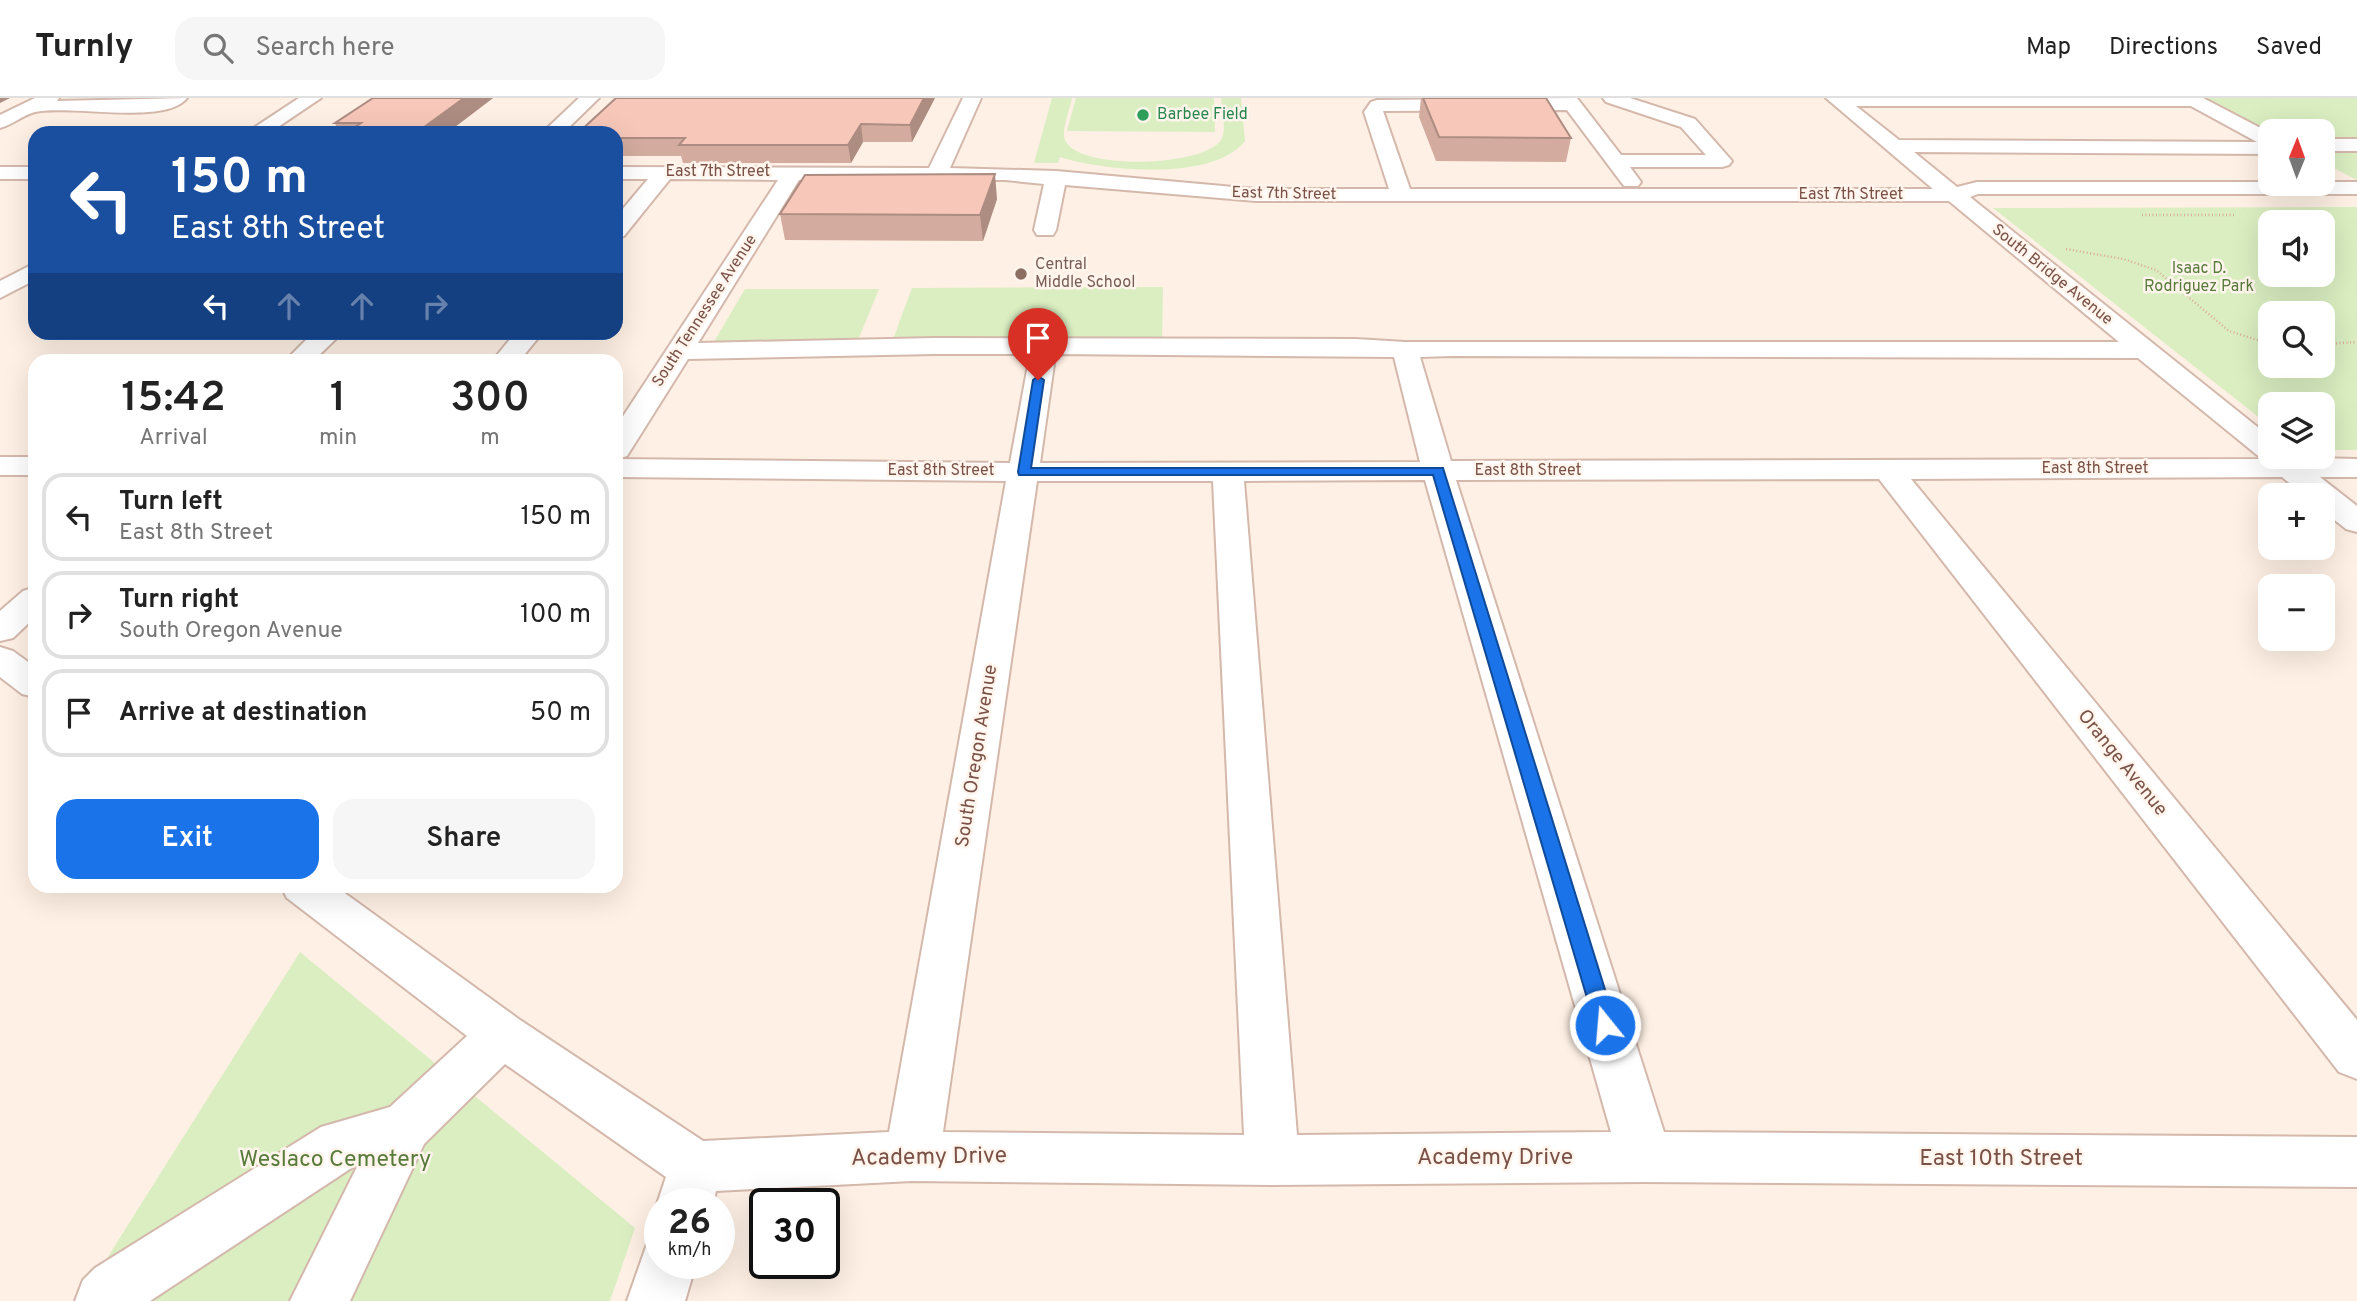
<!DOCTYPE html>
<html lang="en">
<head>
<meta charset="utf-8">
<style>
  body { margin:0; font-family:Overpass,sans-serif; background:#f6f6f6; color:#222; height:100vh; display:flex; flex-direction:column; font-size:26px; white-space:nowrap }
  * { box-sizing:border-box; margin:0 }
  p { font-size:23px; color:#767676 }
  .icon { flex:none; width:38px; height:38px; fill:none; stroke:currentColor; stroke-width:2; stroke-linecap:round; stroke-linejoin:round }
  .map { position:relative; flex:1; overflow:hidden }
  .sheet { position:absolute; left:28px; top:256px; width:595px; height:539px; display:flex; flex-direction:column; background:#fff; border-radius:21px; box-shadow:0 7px 28px #0002 }
  .sheet>* { flex:none }
  .guide { position:absolute; left:28px; top:28px; width:595px; height:214px; border-radius:21px; box-shadow:0 7px 28px #0002; background:#1a4fa0; color:#fff; overflow:hidden }
  .needle { width:46px; rotate:1deg }
  .buttons { position:absolute; left:2258px; top:21px; display:grid; gap:14px }
  .buttons a { display:grid; place-items:center; width:77px; height:77px; border-radius:14px; background:#fff; box-shadow:0 7px 28px #0002; font-size:35px }
  .speed { position:absolute; left:644px; top:1090px; display:flex; gap:14px; font-size:35px; font-weight:700; text-align:center }
  .speed>* { display:grid; place-content:center; width:91px; height:91px; border-radius:50%; background:#fff; box-shadow:0 7px 28px #0002; line-height:1 }
  .speed small { font-size:18px; font-weight:400 }
  .speed .limit { border:4px solid #111; border-radius:10px; background:#fff; color:#111 }
  .pin { position:absolute; display:grid; place-items:center; width:60px; height:60px; color:#fff; margin:-72px -30px; border-radius:50% 50% 50% 0; rotate:-45deg; box-shadow:0 0 7px #0007 }
  .pin .icon { rotate:45deg }
  .me { position:absolute; width:77px; margin:-38px; rotate:343deg; stroke-linejoin:round; filter:drop-shadow(0 0 5px #0008) }
  .turn { display:flex; align-items:center; gap:24px; height:147px; padding:0 28px; font-size:32px }
  .turn .icon { width:91px; height:91px; stroke-width:2.5 }
  .turn b { display:block; font-size:49px; line-height:60px }
  .lanes { display:flex; align-items:center; height:66px; padding:0 28px; background:#0003; justify-content:center; gap:35px; direction:ltr }
  .lanes .off { opacity:.35 }
  .eta { display:flex; justify-content:space-evenly; align-items:center; height:119px; text-align:center }
  .eta b { font-size:42px; font-weight:600; line-height:49px }
  .button { display:flex; gap:14px; margin-top:auto; padding:14px 28px }
  .button a { flex:1; height:80px; border-radius:21px; background:#1a73e8; color:#fff; font-size:28px; font-weight:600; line-height:80px; text-align:center }
  .button a+a { background:#f6f6f6; color:#222 }
  ul { padding:0; list-style:none }
  li { display:flex; align-items:center; gap:21px; height:88px; margin:0 14px 10px; padding:0 14px; border:4px solid #e0e0e0; border-radius:21px }
  li div { flex:1 }
  li b { display:block; font-size:26px }
  li em { font-style:normal }
  header { display:flex; align-items:center; gap:42px; box-sizing:border-box; height:98px; padding:0 35px; background:#fff; border-bottom:2px solid #e0e0e0 }
  header strong { font-size:33px }
  nav { display:flex; gap:38px; margin-inline-start:auto; font-size:24px }
  .search { width:490px; height:63px; background:#f6f6f6; display:flex; align-items:center; gap:18px; box-sizing:border-box; padding:0 24px; border-radius:21px; color:#767676; font-size:26px }
  .map>svg:first-child { display:block }
</style>
</head>
<body>
<header>
<strong>Turnly</strong>
<div class="search"><svg class="icon" aria-label="search" viewBox="0 0 24 24"><circle cx="10" cy="10" r="6"/><path d="M15 15l6 6"/></svg>Search here</div>
<nav><a>Map</a><a>Directions</a><a>Saved</a></nav>
</header>
<div class="map">
<svg width="2357" height="1203" viewBox="0 0 2357 1203">
  <rect width="100%" height="100%" fill="#fef0e4"/>
  <path fill="#daeec1" fill-rule="evenodd" d="M1052,0H1072C1070,11 1061,32 1065,42C1078,73 1203,69 1221,42C1227,33 1222,11 1221,0H1241L1245,43C1213,84 1104,73 1060,59L1058,65H1034Z
    M1076,0H1214L1215,34L1067,33Z
    M2200,0H2357V82L2322,64V33H2270V37Z
    M2357,109V352H2322V306H2270V328L1993,110ZM2270,124H2322V177H2270ZM2322,215V268H2270V215Z
    M1163,189L1162,244H892L912,190Z
    M745,191H879L856,247H712Z
    M300,854L635,1130L610,1203H80Z"/>
  <g fill="none" stroke-linecap="round" stroke-linejoin="round">
    <defs>
      <path id="minor" d="M35,0H59L57,3L187,0C165,28 69,6 35,14C23,17 12,27 0,30V17Z
        M299,0H321L269,35H246Z
        M579,0H599L563,35H542Z
        M963,0H981L950,70L1056,73L1256,91H1389L1364,14L1371,4L1377,2L1577,0L1621,57H1706L1681,29L1606,4L1603,0H1630L1695,21L1732,63L1729,67L1722,69H1630L1641,84L1638,88H1624L1567,12L1383,13L1410,91H1933L1826,0H2203L2270,35V56L1914,54L1957,89L1977,84H2357V96H1978L1970,99L2270,339V359L2357,361V379H2320L2357,408V434L2346,431L2322,412V397H2304L2282,379L1911,381L2357,922V981L2339,974L1879,381L1456,382L1664,1034L2357,1039V1089L1645,1084L1272,1087L912,1083L716,1093L713,1106H660V1112L657,1106L666,1079L505,966L424,1046L350,1203H290L359,1065L150,1203H75L83,1182L95,1170L321,1029L390,1009L467,938L287,800L281,788H335L520,922L703,1043L889,1034L1006,383L616,379V329L778,82L670,81L624,138L616,140V119L648,81H616V69L929,70ZM1856,8H2191L2257,44L1899,42ZM799,82H1005L1044,86L1034,132L1037,137H1053L1056,132L1065,87L1256,103H1949L2119,244H1405L1356,241L935,240L698,245ZM935,256H1030L1010,365L617,361L627,358L688,261ZM1054,256L1394,259L1420,364L1040,365L1055,259ZM1452,258L2138,260L2262,361L1451,363L1420,259ZM1425,382L1611,1034L1297,1037L1244,383ZM1037,383H1213L1244,1037L943,1034Z
        M2322,41H2357V53H2322Z
        M0,69H35V81H0Z
        M35,165V182L0,200V183Z
        M314,234H343L314,262H286Z
        M516,234H543L520,262H493Z
        M0,359H35V377H0Z
        M35,489V519L13,540L0,543V513L23,493Z
        M0,549L13,553L35,569V599L22,596L0,579Z
        M660,1141V1166H696L685,1203H627L647,1146Z"/>
    </defs>
    <use href="#minor" stroke="#d4b8ac" stroke-width="4"/>
    <path stroke="#dcab9c" stroke-width="2.5" stroke-dasharray="1 2.5" stroke-linecap="butt" d="M2142,117H2234
      M2066,151L2123,161L2156,172L2229,233L2270,246
      M2322,246L2357,244"/>
    <use href="#minor" fill="#fff" fill-rule="evenodd"/>
  </g>
  <path fill="#d4ac9f" d="M493,0L447,35H339L335,25Z
    M616,0H935L912,44H863L851,65H683L681,58H616Z
    M1421,0H1546L1571,40L1566,64L1436,63L1419,19Z
    M997,101L983,143L785,142L780,116Z"/>
  <path fill="#ad8c82" d="M0,0H10L0,5Z
    M464,0H493L447,35H416Z
    M924,0H935L912,44L910,27Z
    M861,26L863,44L851,65L848,47Z
    M995,76L997,101L983,143L980,117Z"/>
  <path fill="#f7c8b9" stroke="#ad8c82" stroke-width="2" d="M373,0H464L416,35H346L361,25H335Z
    M616,0H924L910,27L861,26L848,47H679L685,40H616V35H578Z
    M1423,0H1546L1571,40L1439,39Z
    M995,76L980,117L780,116L805,77Z"/>
  <path fill="#1a73e8" stroke="#114b97" stroke-width="2" d="M1038,278L1044,282L1031,370H1443L1616,927L1613,933L1605,935L1598,933L1595,927L1433,377H1019L1018,374L1033,282Z"/>
  <circle fill="#2e9e5b" stroke="#fff5ed" stroke-width="2.5" cx="1143" cy="17" r="7"/>
  <circle fill="#8d6e63" stroke="#fff5ed" stroke-width="2.5" cx="1021" cy="176" r="7"/>
  <g text-anchor="middle" dominant-baseline="central" stroke-width="5" stroke-linejoin="round" paint-order="stroke">
    <g font-size="16" fill="#27864d" stroke="#fff5ed" text-anchor="start">
      <text x="1157" y="17">Barbee Field</text>
    </g>
    <g font-size="16" fill="#7a5147" stroke="#fff5ed">
      <text x="718" y="74">East 7th Street</text>
      <text transform="translate(1284 96) rotate(1)">East 7th Street</text>
      <text x="1851" y="97">East 7th Street</text>
      <text transform="translate(2052 177) rotate(39)">South Bridge Avenue</text>
      <text transform="translate(705 213) rotate(-57)">South Tennessee Avenue</text>
      <text x="2095" y="371">East 8th Street</text>
      <text x="941" y="373">East 8th Street</text>
      <text x="1528" y="373">East 8th Street</text>
    </g>
    <g font-size="16" fill="#785e54" stroke="#fff5ed" text-anchor="start">
      <text x="1035" y="167">Central<tspan x="1035" dy="18">Middle School</tspan></text>
    </g>
    <g font-size="16" fill="#587b3b" stroke="#fff5ed">
      <text x="2199" y="171">Isaac D.<tspan x="2199" dy="18">Rodriguez Park</tspan></text>
    </g>
    <g font-size="19" fill="#7a5147" stroke="#fff5ed">
      <text transform="translate(977 658) rotate(-81)">South Oregon Avenue</text>
      <text transform="translate(2122 665) rotate(51)">Orange Avenue</text>
    </g>
    <g font-size="23" fill="#7a5147" stroke="#fff5ed">
      <text transform="translate(929 1060) rotate(-1)">Academy Drive</text>
      <text x="1495" y="1060">Academy Drive</text>
      <text x="2001" y="1061">East 10th Street</text>
    </g>
    <g font-size="23" fill="#587b3b" stroke="#fff5ed">
      <text x="335" y="1062">Weslaco Cemetery</text>
    </g>
  </g>
</svg>
<div class="buttons">
<a><svg class="needle" viewBox="-14 -14 28 28"><path d="M0-13l5 13h-10z" fill="#e53935"/><path d="M0 13l5-13h-10z" fill="#767676"/></svg></a>
<a><svg class="icon" aria-label="sound" viewBox="0 0 24 24"><path d="M4 9h4l5-4v14l-5-4H4zM17 9q2 3 0 6"/></svg></a>
<a><svg class="icon" aria-label="search" viewBox="0 0 24 24"><circle cx="10" cy="10" r="6"/><path d="M15 15l6 6"/></svg></a>
<a><svg class="icon" aria-label="layers" viewBox="0 0 24 24"><path d="M12 4l9 5-9 5-9-5zM3 14l9 5 9-5"/></svg></a>
<a>+</a>
<a>−</a>
</div>
<div class="speed"><div>26<small>km/h</small></div><div class="limit">30</div></div>
<div class="pin" style="left:1038px;top:282px;background:#d93025"><svg class="icon" aria-label="arrive" viewBox="0 0 24 24"><path d="M6 21V4h12l-3 4 3 4H6"/></svg></div>
<svg class="me" style="left:1605px;top:927px" viewBox="-20 -20 40 40"><circle r="17" fill="#1a73e8" stroke="#fff" stroke-width="3"/><path d="M0-11L8 9 0 5-8 9z" fill="#fff"/></svg>
<div class="guide">
<div class="turn"><svg class="icon" aria-label="left" viewBox="0 0 24 24"><path d="M17 20v-9H6M10 6l-5 5 5 5"/></svg><div><b>150 m</b>East 8th Street</div></div>
<div class="lanes"><svg class="icon" aria-label="left" viewBox="0 0 24 24"><path d="M17 20v-9H6M10 6l-5 5 5 5"/></svg><svg class="icon off" aria-label="ahead" viewBox="0 0 24 24"><path d="M12 20V5M6 11l6-6 6 6"/></svg><svg class="icon off" aria-label="ahead" viewBox="0 0 24 24"><path d="M12 20V5M6 11l6-6 6 6"/></svg><svg class="icon off" aria-label="right" viewBox="0 0 24 24"><path d="M7 20v-9h11M14 6l5 5-5 5"/></svg></div>
</div>
<section class="sheet">
<div class="eta">
<div><b>15:42</b><p>Arrival</p></div>
<div><b>1</b><p>min</p></div>
<div><b>300</b><p>m</p></div>
</div>
<ul>
<li><svg class="icon" aria-label="left" viewBox="0 0 24 24"><path d="M17 20v-9H6M10 6l-5 5 5 5"/></svg><div><b>Turn left</b><p>East 8th Street</p></div><em>150 m</em></li>
<li><svg class="icon" aria-label="right" viewBox="0 0 24 24"><path d="M7 20v-9h11M14 6l5 5-5 5"/></svg><div><b>Turn right</b><p>South Oregon Avenue</p></div><em>100 m</em></li>
<li><svg class="icon" aria-label="arrive" viewBox="0 0 24 24"><path d="M6 21V4h12l-3 4 3 4H6"/></svg><div><b>Arrive at destination</b></div><em>50 m</em></li>
</ul>
<div class="button"><a>Exit</a><a>Share</a></div>
</section>
</div>
</body>
</html>
